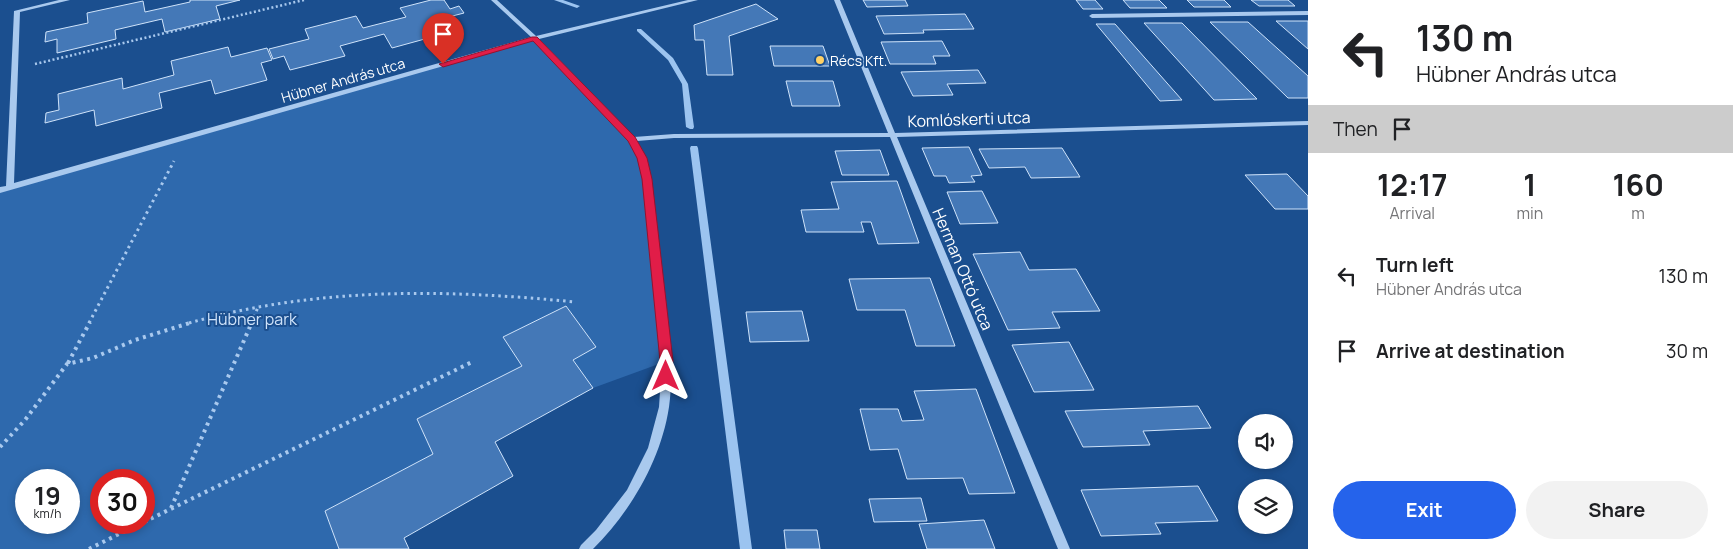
<!DOCTYPE html>
<html lang="en">
<head>
<meta charset="utf-8">
<style>
  body { margin:0; font-family:Manrope,sans-serif; background:#f2f2f2; color:#202124; height:100vh; display:flex; flex-direction:column; font-size:19px; white-space:nowrap }
  * { box-sizing:border-box; margin:0 }
  p { font-size:16px; color:#757577 }
  .icon { flex:none; width:28px; height:28px; fill:none; stroke:currentColor; stroke-width:2; stroke-linecap:round; stroke-linejoin:round }
  .map { position:relative; flex:1; overflow:hidden }
  .panel { display:flex; flex-direction:column; background:#fff; width:425px }
  .panel>* { flex:none }
  .banner { background:#fff; color:#202124; overflow:hidden }
  .fabs { position:absolute; left:1238px; top:414px; display:grid; gap:10px }
  .fabs a { display:grid; place-items:center; width:55px; height:55px; border-radius:50%; background:#fff; box-shadow:0 2px 8px #0003; font-size:25px }
  .speed { position:absolute; left:15px; top:469px; display:flex; gap:10px; font-size:25px; font-weight:700; text-align:center }
  .speed>* { display:grid; place-content:center; width:65px; height:65px; border-radius:50%; background:#fff; box-shadow:0 2px 8px #0003; line-height:1 }
  .speed small { font-size:12px; font-weight:400 }
  .speed .limit { border:8px solid #d22; background:#fff; color:#111 }
  .pin { position:absolute; display:grid; place-items:center; width:42px; height:42px; color:#fff; margin:-51px -21px; border-radius:50% 50% 50% 0; rotate:-45deg; box-shadow:0 0 5px #0007 }
  .pin .icon { rotate:45deg }
  .me { position:absolute; width:55px; margin:-28px; rotate:0deg; stroke-linejoin:round; filter:drop-shadow(0 0 4px #0008) }
  .turn { display:flex; align-items:center; gap:18px; height:105px; padding:0 25px; font-size:22px }
  .turn .icon { width:65px; height:65px; stroke-width:2.5 }
  .turn b { display:block; font-size:35px; line-height:42px }
  .then { display:flex; align-items:center; height:48px; padding:0 25px; background:#0003; gap:10px; font-size:19px }
  .eta { display:flex; justify-content:space-evenly; align-items:center; height:85px; text-align:center }
  .eta b { font-size:30px; font-weight:700; line-height:35px }
  .cta { display:flex; gap:10px; margin-top:auto; padding:10px 25px }
  .cta a { flex:1; height:58px; border-radius:30px; background:#2563eb; color:#fff; font-size:20px; font-weight:700; line-height:58px; text-align:center }
  .cta a+a { background:#f2f2f2; color:#202124 }
  ul { padding:0; list-style:none }
  li { display:flex; align-items:center; gap:15px; height:75px; padding:0 25px }
  li div { flex:1 }
  li b { display:block; font-size:19px }
  li em { font-style:normal }
  main { display:flex; flex:1; min-height:0 }
  .map>svg:first-child { display:block }
</style>
</head>
<body>
<main>
<div class="map">
<svg width="1308" height="549" viewBox="0 0 1308 549">
  <rect width="100%" height="100%" fill="#1b4f8f"/>
  <path fill="#2e69ad" fill-rule="evenodd" d="M535,38L617,123L642,158L667,361L593,388L573,360L596,347L566,306L503,337L522,366L417,419L433,454L325,511L339,549H0V191ZM26,480H69V522H26ZM101,480H144V522H101Z"/>
  <g fill="none" stroke-linecap="round" stroke-linejoin="round">
    <path fill="#9cc4f0" fill-rule="evenodd" d="M554,0H563L580,6L577,8Z
      M637,29H641L673,58L688,84L694,127L693,129H690L686,127L682,84L668,60L637,31Z
      M691,146H697L698,148L752,549H740L690,148Z"/>
  </g>
  <path fill="#4478b7" stroke="#cfe3fa" d="M190,0H240L216,6L220,19L165,32L162,19L115,30L116,39L57,53V39L45,42L46,32L88,23L87,13L143,1L145,12L190,2Z
    M431,0H444L450,9L459,6L464,13L433,21L443,34L392,48L384,34L340,46L345,56L290,70L284,56L273,59L269,49L309,39L305,29L356,16L363,28L406,17L400,8Z
    M863,0H905L908,6L867,7Z
    M1076,0H1095L1103,9H1083Z
    M1123,0H1159L1167,8H1130Z
    M1187,0H1224L1231,7H1194Z
    M1251,0H1288L1295,6H1259Z
    M756,4L778,19L729,36L733,75H707L704,40H695L694,25Z
    M965,14L974,29L923,30L924,33L884,34L876,16Z
    M1276,21H1308V49Z
    M1210,22H1248L1308,76V98H1288Z
    M1144,23H1182L1257,99L1214,100Z
    M1096,24H1115L1182,100L1160,101Z
    M942,41L950,56H933L936,64H890L881,42Z
    M770,46H823L830,66H774Z
    M228,47L231,57L267,48L272,60L261,63L267,80L215,94L211,80L159,93L162,108L96,126L94,110L45,123L46,113L59,110L58,94L122,78L123,89L174,75L171,61Z
    M978,70L986,83L947,84L953,95L913,96L901,72Z
    M786,81H833L840,106H792Z
    M969,147L982,175L971,176L975,182L949,183L946,176H934L922,148Z
    M1062,148L1080,177L1031,178L1025,167L989,168L979,149Z
    M880,150L889,175H842L835,151Z
    M1287,174L1308,196V209H1275L1245,175Z
    M897,181L919,243L878,244L871,222H861L864,232H806L801,210L839,209L831,182Z
    M982,191L998,223L960,224L947,192Z
    M1020,252L1029,270L1076,269L1100,311L1052,312L1060,328L1008,330L973,254Z
    M930,278L955,346H916L905,310H857L849,279Z
    M566,306L596,347L573,360L593,388L495,442L513,476L404,538L409,549H339L325,511L433,454L417,419L522,366L503,337Z
    M802,311L809,341L750,342L746,312Z
    M1069,342L1094,390L1034,392L1012,345Z
    M976,389L1015,493L969,494L963,478L907,479L898,449L870,450L860,409H898L902,421L924,420L914,391Z
    M1198,406L1211,428L1143,431L1150,445L1083,447L1065,411Z
    M1198,486L1218,521L1155,523L1161,534L1101,536L1081,490Z
    M921,498L927,521L874,522L869,499Z
    M984,520L995,549H927L919,524Z
    M784,530H817L820,549H786Z"/>
  <g fill="none" stroke-linecap="round" stroke-linejoin="round">
    <path stroke="#a9c9ee" stroke-width="2.5" stroke-dasharray="2 2.5" stroke-linecap="butt" d="M35,64L304,0"/>
    <path stroke="#a9c9ee" stroke-width="3" stroke-dasharray="2.5 4" stroke-linecap="butt" d="M89,323L174,161
      M189,323C318,287 443,289 575,302
      M251,323L259,305"/>
    <path stroke="#a9c9ee" stroke-width="4" stroke-dasharray="3 4.5" stroke-linecap="butt" d="M68,363L90,322
      M0,447L25,420L67,364L93,358L135,340L193,322
      M171,508L252,322
      M144,522L472,362
      M89,549L143,522"/>
    <path fill="#a9c9ee" fill-rule="evenodd" d="M59,0H70L20,12L14,183L531,37L491,0H497L536,36L688,0H698L539,39L634,137L674,134L888,133L834,0H840L895,133L1308,121V125L897,137L1070,549H1058L890,137L674,138L637,141L646,158L651,179C656,219 660,260 665,300C669,336 674,371 669,407C661,460 631,511 593,549H579L581,545L596,530L627,490L648,448L659,407L662,361L643,179L638,158L629,140L534,40L0,193V187L6,186L14,11Z
      M1308,11V15L1092,18L1089,16L1092,14Z"/>
  </g>
  <path fill="#e11d48" stroke="#92132f" d="M532,37H537L635,137L647,158L652,179L673,361L670,380L666,382L661,380L659,376L660,361L642,179L637,158L628,141L533,41L443,67L439,64Z"/>
  <circle fill="#ffd166" stroke="#1b4f8f" stroke-width="2" cx="820" cy="60" r="5"/>
  <g text-anchor="middle" dominant-baseline="central" stroke-width="4" stroke-linejoin="round" paint-order="stroke">
    <g font-size="14" fill="#fff" stroke="#1b4f8f" text-anchor="start">
      <text x="830" y="60">Récs Kft.</text>
    </g>
    <g font-size="14" fill="#fff" stroke="#1b4f8f">
      <text transform="translate(343 80) rotate(-16)">Hübner András utca</text>
    </g>
    <g font-size="16" fill="#fff" stroke="#1b4f8f">
      <text transform="translate(969 119) rotate(-2)">Komlóskerti utca</text>
      <text transform="translate(963 269) rotate(67)">Herman Ottó utca</text>
    </g>
    <g font-size="16" fill="#cfe3fa" stroke="#1b4f8f">
      <text x="252" y="319">Hübner park</text>
    </g>
  </g>
</svg>
<div class="fabs">
<a><svg class="icon" aria-label="sound" viewBox="0 0 24 24"><path d="M4 9h4l5-4v14l-5-4H4zM17 9q2 3 0 6"/></svg></a>
<a><svg class="icon" aria-label="layers" viewBox="0 0 24 24"><path d="M12 4l9 5-9 5-9-5zM3 14l9 5 9-5"/></svg></a>
</div>
<div class="speed"><div>19<small>km/h</small></div><div class="limit">30</div></div>
<div class="pin" style="left:443px;top:64px;background:#d93025"><svg class="icon" aria-label="arrive" viewBox="0 0 24 24"><path d="M6 21V4h12l-3 4 3 4H6"/></svg></div>
<svg class="me" style="left:666px;top:376px" viewBox="-20 -20 40 40"><path d="M0-17L14 15 0 8-14 15z" fill="#e11d48" stroke="#fff" stroke-width="4"/></svg>
</div>
<section class="panel">
<div class="banner">
<div class="turn"><svg class="icon" aria-label="left" viewBox="0 0 24 24"><path d="M17 20v-9H6M10 6l-5 5 5 5"/></svg><div><b>130 m</b>Hübner András utca</div></div>
<div class="then">Then<svg class="icon" aria-label="arrive" viewBox="0 0 24 24"><path d="M6 21V4h12l-3 4 3 4H6"/></svg></div>
</div>
<div class="eta">
<div><b>12:17</b><p>Arrival</p></div>
<div><b>1</b><p>min</p></div>
<div><b>160</b><p>m</p></div>
</div>
<ul>
<li><svg class="icon" aria-label="left" viewBox="0 0 24 24"><path d="M17 20v-9H6M10 6l-5 5 5 5"/></svg><div><b>Turn left</b><p>Hübner András utca</p></div><em>130 m</em></li>
<li><svg class="icon" aria-label="arrive" viewBox="0 0 24 24"><path d="M6 21V4h12l-3 4 3 4H6"/></svg><div><b>Arrive at destination</b></div><em>30 m</em></li>
</ul>
<div class="cta"><a>Exit</a><a>Share</a></div>
</section>
</main>
</body>
</html>
